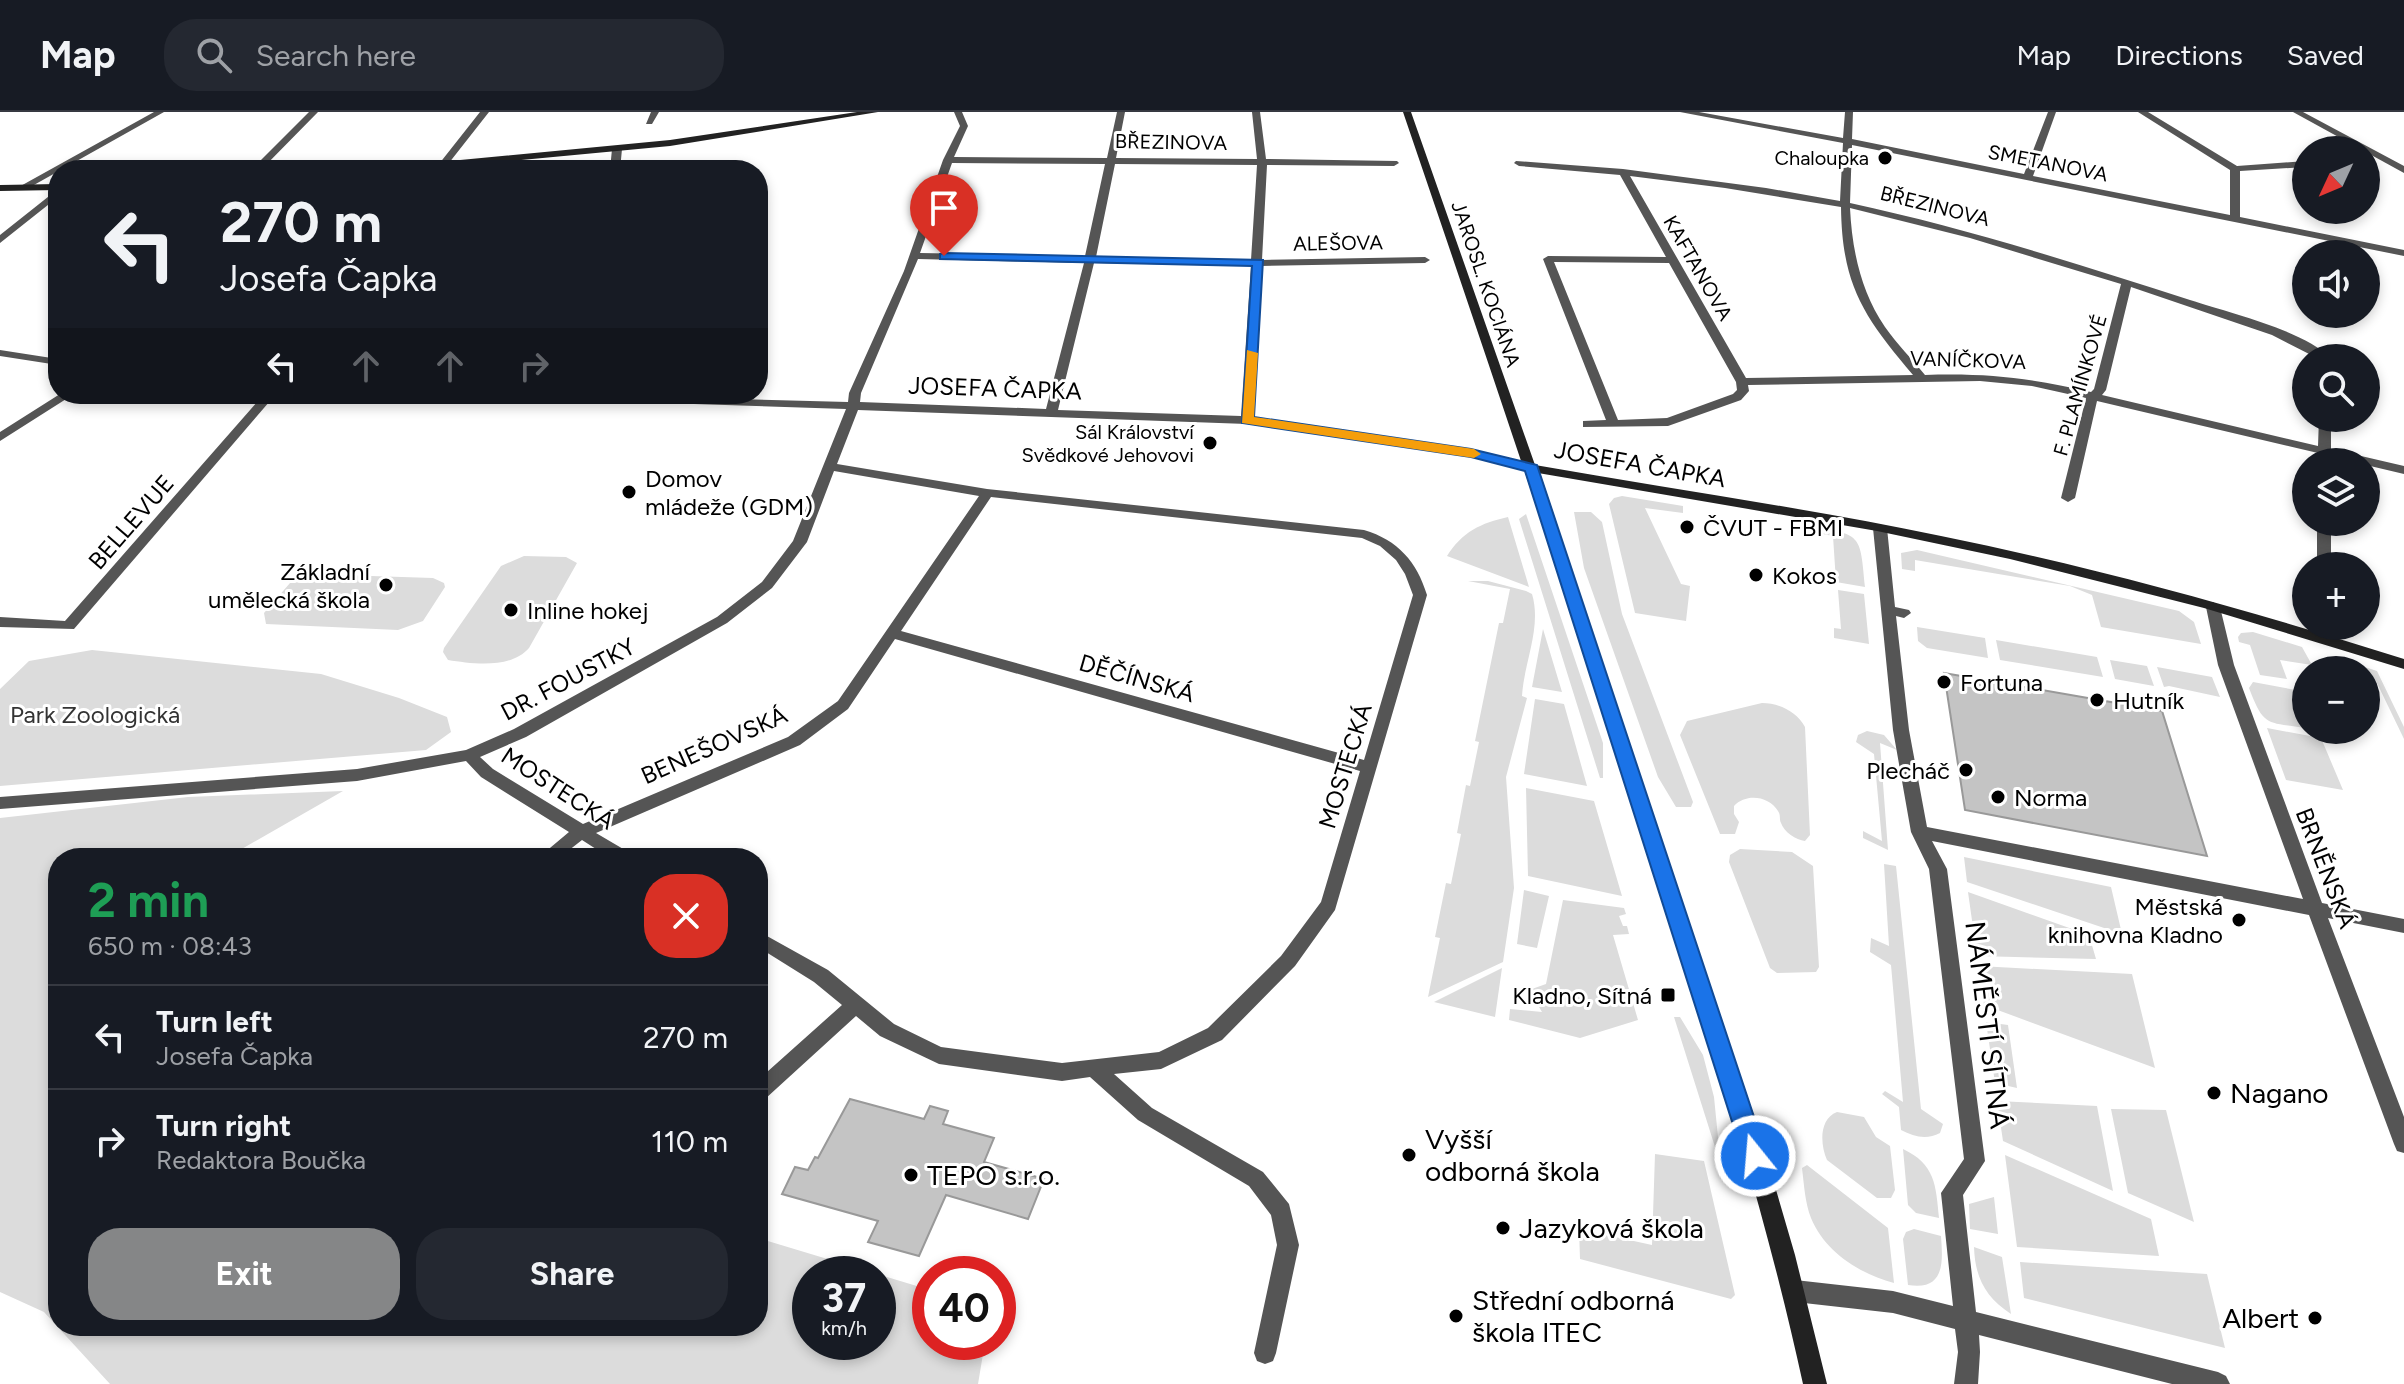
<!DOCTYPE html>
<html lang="en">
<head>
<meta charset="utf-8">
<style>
  body { margin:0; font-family:Figtree,sans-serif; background:#242831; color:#f1f3f6; height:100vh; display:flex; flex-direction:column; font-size:30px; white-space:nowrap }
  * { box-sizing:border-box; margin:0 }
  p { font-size:26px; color:#9ea1a6 }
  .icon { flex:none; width:44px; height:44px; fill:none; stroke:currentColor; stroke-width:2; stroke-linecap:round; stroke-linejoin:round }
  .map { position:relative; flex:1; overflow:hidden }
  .side { position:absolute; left:48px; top:736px; width:720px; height:488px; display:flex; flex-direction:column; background:#171b24; border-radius:32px; box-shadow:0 4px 12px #0003 }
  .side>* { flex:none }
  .hud { position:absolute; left:48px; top:48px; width:720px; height:244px; border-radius:32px; box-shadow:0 4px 12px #0003; background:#171b24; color:#f1f3f6; overflow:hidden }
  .needle { width:52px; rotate:226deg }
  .tools { position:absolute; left:2292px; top:24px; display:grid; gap:16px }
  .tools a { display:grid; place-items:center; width:88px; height:88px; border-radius:50%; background:#171b24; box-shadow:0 4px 12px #0003; font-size:40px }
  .speed { position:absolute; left:792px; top:1144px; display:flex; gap:16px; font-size:40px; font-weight:700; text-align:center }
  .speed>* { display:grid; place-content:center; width:104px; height:104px; border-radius:50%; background:#171b24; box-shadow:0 4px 12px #0003; line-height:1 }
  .speed small { font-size:20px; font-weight:400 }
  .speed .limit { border:12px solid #d22; background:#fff; color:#111 }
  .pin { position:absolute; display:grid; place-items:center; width:68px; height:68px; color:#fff; margin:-82px -34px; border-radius:50% 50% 50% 0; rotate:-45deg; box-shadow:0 0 8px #0007 }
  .pin .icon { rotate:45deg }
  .me { position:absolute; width:88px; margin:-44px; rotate:343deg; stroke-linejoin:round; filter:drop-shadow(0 0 6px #0008) }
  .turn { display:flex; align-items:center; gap:28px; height:168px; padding:0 40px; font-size:36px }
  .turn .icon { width:104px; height:104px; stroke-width:2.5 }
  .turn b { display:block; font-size:56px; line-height:68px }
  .lanes { display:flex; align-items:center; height:76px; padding:0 40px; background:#0003; justify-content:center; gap:40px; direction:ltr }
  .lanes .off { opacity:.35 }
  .round { display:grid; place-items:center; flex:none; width:84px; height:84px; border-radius:32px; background:#242831 }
  .summary { display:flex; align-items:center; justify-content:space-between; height:136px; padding:0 40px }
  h1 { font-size:48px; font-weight:700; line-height:60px; color:#1e9e55 }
  .action { display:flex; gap:16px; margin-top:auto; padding:16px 40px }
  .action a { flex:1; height:92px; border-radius:32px; background:#858687; color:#fff; font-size:32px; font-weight:700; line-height:92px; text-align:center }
  .action a+a { background:#242831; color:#f1f3f6 }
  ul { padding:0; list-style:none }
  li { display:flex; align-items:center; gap:24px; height:104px; padding:0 40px; border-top:2px solid #363941 }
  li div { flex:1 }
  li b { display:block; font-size:30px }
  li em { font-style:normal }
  header { display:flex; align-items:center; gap:48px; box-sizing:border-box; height:112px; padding:0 40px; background:#171b24; border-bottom:2px solid #363941 }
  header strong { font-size:38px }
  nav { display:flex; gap:44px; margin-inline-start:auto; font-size:28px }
  .search { width:560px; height:72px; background:#242831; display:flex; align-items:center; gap:20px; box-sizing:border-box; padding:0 28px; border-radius:32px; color:#9ea1a6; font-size:30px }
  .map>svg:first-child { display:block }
</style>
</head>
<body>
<header>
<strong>Map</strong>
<div class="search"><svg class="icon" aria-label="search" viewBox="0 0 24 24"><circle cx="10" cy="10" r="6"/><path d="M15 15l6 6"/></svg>Search here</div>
<nav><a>Map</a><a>Directions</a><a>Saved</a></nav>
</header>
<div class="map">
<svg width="2404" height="1272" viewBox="0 0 2404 1272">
  <rect width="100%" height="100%" fill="#fff"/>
  <path fill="#dcdcdc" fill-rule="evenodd" d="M1622,384L1683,394V401L1645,396L1681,472L1690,474L1686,509L1635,501L1609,392L1614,386Z
    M1574,400H1591L1602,410L1622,502L1693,690L1691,695H1676L1658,665L1584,456Z
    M1526,402L1603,631V666H1600L1519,407Z
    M1508,405L1529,475L1447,444C1462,420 1481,411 1508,405Z
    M1808,414C1862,423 1860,421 1865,475L1836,470L1833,424L1807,419Z
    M1917,438L2179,499L2194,510L2201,532L2101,515L2092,483L2070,474L1915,448V459L1902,457L1901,441Z
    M524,444L566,445L577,451L529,536C511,557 473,552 448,548L443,540L444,536L501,454Z
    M309,462L433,466L444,471L445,475L423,509L398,518L266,512L264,501L290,471Z
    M1468,469H1488L1526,479L1532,482C1542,515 1524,550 1522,584L1527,586L1506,665L1514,776L1503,850L1428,885L1440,826L1435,825L1446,771L1451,772L1461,722L1457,721L1466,673L1470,674L1479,630L1475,629L1499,511H1503L1510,477Z
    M1838,478L1864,482L1869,532L1834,526V516L1841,517Z
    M1917,515L1985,526L1988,546L1927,536L1918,529Z
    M1543,517L1562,580L1532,575Z
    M2253,520L2302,535L2312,553L2280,548L2287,567L2260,563L2250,533L2239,530L2238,525L2241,521Z
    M1996,528L2097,545L2103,565L2000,548Z
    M92,538L321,562L399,586L447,605L451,620L426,638L0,674V577L29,549Z
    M2337,546L2377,559L2404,615V627L2376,569L2366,563V558L2340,557Z
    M2110,548L2147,554L2154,574L2115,567Z
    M2157,555L2212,565L2220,585L2169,574L2164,575Z
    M2253,570L2301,579L2306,590V616C2266,610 2264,615 2249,576Z
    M1535,587L1564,592L1587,674L1524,662Z
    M1762,591C1779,591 1797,600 1805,615L1810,723L1805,729C1796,728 1784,720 1781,711C1779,707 1781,703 1778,699C1769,684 1746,681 1734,694V702L1739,710L1735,722H1720L1680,623L1687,609Z
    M2267,616L2321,626L2343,678L2286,668Z
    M1867,619L1884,623L1897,638L1880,631L1888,738L1863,726V719L1882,729L1874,642L1856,630L1858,623Z
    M1526,676L1594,689L1622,784L1528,764Z
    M343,679L226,746H58V1214H758V1126L930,1178V1230H985L978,1272H110L44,1200L0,1180V706L188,685ZM810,1162H878V1230H810Z
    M1740,737L1792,740L1813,754L1819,855L1816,860L1777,861L1770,856L1729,750L1730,743Z
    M1964,745L2111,775L2122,822L1967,770Z
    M1884,752L1896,754L1921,997L1943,1012L1940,1021C1927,1028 1914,1025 1901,1018L1899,995L1882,982L1885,979L1903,990L1891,853L1870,840L1871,826L1889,834Z
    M1524,778L1549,784L1537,836L1517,832Z
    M1968,780L2089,823L2096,847L1977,844Z
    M1563,788L1624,796L1626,802L1619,804L1623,814H1627L1629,822L1613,823L1638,908L1580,926L1509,908L1510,897L1542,900L1529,878L1546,872Z
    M1979,854L2132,862L2155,956L1984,893Z
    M1502,856L1495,905L1434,890Z
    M1674,905H1680L1703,943L1714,985L1719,1035H1715Z
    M1986,910L2008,913L2017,976L1995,971Z
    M1997,989L2097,994L2113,1079L2003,1029Z
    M2111,997L2166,998L2194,1110L2128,1081Z
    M1837,1000L1864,1005L1876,1025L1890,1034L1895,1078L1891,1086H1877L1827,1048C1820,1032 1819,1007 1837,1000Z
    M1903,1037C1935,1052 1936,1073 1939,1106L1916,1101L1908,1093Z
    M1655,1042L1704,1049L1735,1183L1731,1187L1580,1147L1579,1117L1652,1133Z
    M2005,1043L2151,1107L2159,1144L2017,1135Z
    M1807,1053L1888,1116L1894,1171C1860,1162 1825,1140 1811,1106C1805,1091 1804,1072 1802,1056Z
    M1994,1085L1998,1122L1970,1117L1969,1092Z
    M1914,1117L1941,1124C1943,1150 1945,1179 1908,1173L1903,1127L1906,1120Z
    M1974,1135L2002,1145L2011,1202C1985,1185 1975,1165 1974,1135Z
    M2020,1150L2207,1162L2225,1236L2024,1186Z"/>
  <path fill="#c4c4c4" stroke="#999" stroke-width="2" d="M1944,561L2162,599L2207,744L1965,698Z
    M850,987L924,1007L930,994L948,999L943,1012L994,1026L984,1050L1044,1067L1028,1107L946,1083L919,1144L868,1130L878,1109L782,1082L795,1055L808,1058L815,1045L818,1046Z"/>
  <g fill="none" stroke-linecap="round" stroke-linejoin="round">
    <path fill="#555" fill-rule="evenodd" d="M154,0H164L25,78L17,76Z
      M309,0H318L261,58H251Z
      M480,0H489L445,56H439V52Z
      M651,0H659L652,12H646Z
      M954,0H962L968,14L954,45L1107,46L1117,0H1125L1116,46L1257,47L1252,0H1260L1266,47L1397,49L1399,51L1394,54L1267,53L1262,148L1425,145L1430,148L1425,151L1261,154L1253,305L1471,337L1537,353L1538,356L1532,360L1471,345L1247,312L858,298L837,352L987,377L1364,418C1398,428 1417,450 1427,483L1335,798L1295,854L1222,928L1161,957L1114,962L1152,996L1263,1060L1289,1092L1299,1133L1276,1241L1273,1249L1265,1252L1257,1249L1254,1241L1277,1133L1271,1103L1249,1074L1138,1008L1090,965L1062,969L939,952L880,924L856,904L765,987L758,990V968L842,893L814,870L758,835V819L828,858L894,912L941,935L1062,951L1159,940L1208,916L1281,844L1321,790L1360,659L895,527L848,597L800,633L596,721L630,741L633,746H610L582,728L559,746H538L569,720L481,665L466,649L357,669L0,697V685L357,657L466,638L514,617L717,505L762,470L793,429L846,297L694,292L325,286L319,282H546L848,290L849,281L904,159L943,48L960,14ZM952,51L1105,52L1085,144L920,141ZM1115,52L1257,53L1251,148L1096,145ZM918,147L1084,151L1046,297L860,290L861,281ZM1094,151L1251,154L1241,304L1058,298ZM834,359L979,384L838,589L788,625L583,712L493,657L480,645L526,625L727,511L772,476L807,430ZM991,385L1362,426L1380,434L1396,448L1405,462L1413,483L1364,648L901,519Z
      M1680,0H1699L1843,26L1845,0H1853L1852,27L2024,62L2048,0H2056L2033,64L2230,103V58L2138,0H2148L2237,54L2306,49V55L2240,59V105L2404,138V144L1852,33L1850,91C1966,116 2078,152 2190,188C2230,201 2302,218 2331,246H2317L2272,223L2131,175L2106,278L2102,283L2318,334L2319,306H2331V337L2404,354V362L2366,353V350L2330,344L2329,350H2319L2318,341L2097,289L2075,386L2068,390L2061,386L2086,286L2032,274L1980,269L1748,273L1749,279L1741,288L1668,314L1583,315V309L1606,308L1543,147L1548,144L1666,145L1620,63L1519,54L1514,51L1516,49L1623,57L1766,76L1840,89L1843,31ZM1630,64L1725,76L1841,95C1842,174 1864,205 1913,263L1746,266ZM1850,96L1970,126L2121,172L2094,277L2091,280C2030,266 1988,261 1925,263C1912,247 1897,232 1885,215C1861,180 1852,138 1850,96ZM1554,150L1669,151L1736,270L1737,278L1733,282L1667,306L1618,308Z
      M2293,0H2303L2404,54V61Z
      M617,34L622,37L620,58H610L612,37Z
      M58,77V85L0,131V123Z
      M0,238L58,247V253L0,244Z
      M60,282H74L0,329V320Z
      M264,282H276L74,517L0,515V505L65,509Z
      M2317,410H2331V454H2317Z
      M1880,412L1887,416L1895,495L1909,498L1911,501L1904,506L1896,504L1909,618L1927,715L2303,787L2218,553L2206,495L2213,490L2220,495L2234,553L2322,791L2404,807V821L2328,806L2404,1005V1041L2397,1039L2394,1032L2309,803L1932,729L1947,757L1985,1049L1963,1083L1976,1200L2218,1260L2226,1264L2230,1272H2172L1979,1223L1980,1240L1978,1272H1954L1958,1240L1955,1217L1893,1201L1795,1190L1787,1187L1784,1179L1787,1171L1795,1168L1893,1179L1953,1194L1941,1081L1964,1047L1929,757L1911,720L1893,618L1873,416Z"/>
    <path fill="#222" fill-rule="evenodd" d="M857,0H878L670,34L416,58H382L387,55L670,28Z
      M1403,0H1411L1535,353C1671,377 1807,396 1941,424C2098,456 2252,499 2404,547V557L2204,496L2010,447L1877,419L1538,361L1758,1016L1795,1143L1827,1272H1803C1763,1088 1705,910 1647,731C1568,487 1486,243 1403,0Z
      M58,72V78L0,79V73Z"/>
  </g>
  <path fill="#1a73e8" stroke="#114b97" stroke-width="2" d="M944,141L1263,148L1254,305L1471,337L1537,353L1767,1044L1763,1052L1755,1055L1747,1052L1743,1044L1525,359L1471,345L1242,311L1252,154L940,147V142Z"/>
  <path fill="#f59e0b" d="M1247,238L1258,241L1254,305L1474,337L1481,342L1474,346L1242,311Z"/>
  <g fill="#000" stroke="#fff" stroke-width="3">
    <circle cx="1885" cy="46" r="8"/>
    <circle cx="1210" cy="331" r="8"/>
    <circle cx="629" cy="380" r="8"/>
    <circle cx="1687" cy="415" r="8"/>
    <circle cx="1756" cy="463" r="8"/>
    <circle cx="386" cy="473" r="8"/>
    <circle cx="511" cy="498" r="8"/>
    <circle cx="1944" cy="570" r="8"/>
    <circle cx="2097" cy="588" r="8"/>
    <circle cx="1966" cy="658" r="8"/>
    <circle cx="1998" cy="685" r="8"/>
    <circle cx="2239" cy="808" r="8"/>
    <rect x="1660" y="875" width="16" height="16" rx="4"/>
    <circle cx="2214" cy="981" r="8"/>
    <circle cx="1409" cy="1043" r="8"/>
    <circle cx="911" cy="1063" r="8"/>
    <circle cx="1503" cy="1116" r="8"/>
    <circle cx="1456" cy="1204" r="8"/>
    <circle cx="2315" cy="1206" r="8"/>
  </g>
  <g text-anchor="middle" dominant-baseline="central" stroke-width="6" stroke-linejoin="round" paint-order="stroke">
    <g font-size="20" fill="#000" stroke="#fff">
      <text transform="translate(1171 30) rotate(1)">BŘEZINOVA</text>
      <text transform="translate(2048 51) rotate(11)">SMETANOVA</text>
      <text transform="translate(1935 94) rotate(14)">BŘEZINOVA</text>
      <text transform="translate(1338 131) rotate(-1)">ALEŠOVA</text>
      <text transform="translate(1698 156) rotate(60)">KAFTANOVA</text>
      <text transform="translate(1486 172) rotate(71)">JAROSL. KOCIÁNA</text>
      <text transform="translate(1968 248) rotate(2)">VANÍČKOVA</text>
      <text transform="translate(2080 273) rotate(-74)">F. PLAMÍNKOVÉ</text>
    </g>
    <g font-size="20" fill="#000" stroke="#fff" text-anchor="end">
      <text x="1869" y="46">Chaloupka</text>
      <text x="1194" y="320">Sál Království<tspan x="1194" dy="23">Svědkové Jehovovi</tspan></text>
    </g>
    <g font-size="24" fill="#000" stroke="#fff">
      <text transform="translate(995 276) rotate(2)">JOSEFA ČAPKA</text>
      <text transform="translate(1640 352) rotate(10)">JOSEFA ČAPKA</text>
      <text transform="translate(131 410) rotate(-49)">BELLEVUE</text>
      <text transform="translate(1137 566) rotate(16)">DĚČÍNSKÁ</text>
      <text transform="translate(568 567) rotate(-28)">DR. FOUSTKY</text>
      <text transform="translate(714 633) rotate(-24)">BENEŠOVSKÁ</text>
      <text transform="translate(1345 654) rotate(-73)">MOSTECKÁ</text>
      <text transform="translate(558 676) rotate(33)">MOSTECKÁ</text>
      <text transform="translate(2326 756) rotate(69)">BRNĚNSKÁ</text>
    </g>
    <g font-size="24" fill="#000" stroke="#fff" text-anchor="start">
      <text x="645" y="366">Domov<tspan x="645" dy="28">mládeže (GDM)</tspan></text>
      <text x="1703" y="415">ČVUT - FBMI</text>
      <text x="370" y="459" text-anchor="end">Základní<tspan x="370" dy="28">umělecká škola</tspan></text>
      <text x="1772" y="463">Kokos</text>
      <text x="527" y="498">Inline hokej</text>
      <text x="1960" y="570">Fortuna</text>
      <text x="2113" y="588">Hutník</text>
      <text x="1950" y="658" text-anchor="end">Plecháč</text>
      <text x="2014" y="685">Norma</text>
      <text x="2223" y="794" text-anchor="end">Městská<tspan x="2223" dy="28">knihovna Kladno</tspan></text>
      <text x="1652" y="883" text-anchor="end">Kladno, Sítná</text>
    </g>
    <g font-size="24" fill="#333" stroke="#fff">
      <text x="95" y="602">Park Zoologická</text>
    </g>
    <g font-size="28" fill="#000" stroke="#fff">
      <text transform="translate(1988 913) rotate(83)">NÁMĚSTÍ SÍTNÁ</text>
    </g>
    <g font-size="28" fill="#000" stroke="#fff" text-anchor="start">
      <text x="2230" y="981">Nagano</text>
      <text x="1425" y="1027">Vyšší<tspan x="1425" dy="32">odborná škola</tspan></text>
      <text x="927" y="1063">TEPO s.r.o.</text>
      <text x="1519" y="1116">Jazyková škola</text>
      <text x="1472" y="1188">Střední odborná<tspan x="1472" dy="32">škola ITEC</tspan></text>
      <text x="2299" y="1206" text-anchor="end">Albert</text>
    </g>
  </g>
</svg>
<div class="tools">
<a><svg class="needle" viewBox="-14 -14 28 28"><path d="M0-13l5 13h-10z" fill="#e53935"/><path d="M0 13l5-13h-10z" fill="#9ea1a6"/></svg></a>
<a><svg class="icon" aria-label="sound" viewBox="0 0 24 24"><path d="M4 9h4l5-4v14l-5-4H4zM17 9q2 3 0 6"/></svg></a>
<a><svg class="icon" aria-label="search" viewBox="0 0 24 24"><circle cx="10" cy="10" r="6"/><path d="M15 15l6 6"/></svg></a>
<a><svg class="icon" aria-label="layers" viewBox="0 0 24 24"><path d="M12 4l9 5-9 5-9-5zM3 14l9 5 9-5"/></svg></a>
<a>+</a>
<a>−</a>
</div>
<div class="speed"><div>37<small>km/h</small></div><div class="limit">40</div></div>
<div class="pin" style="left:944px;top:144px;background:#d93025"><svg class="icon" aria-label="arrive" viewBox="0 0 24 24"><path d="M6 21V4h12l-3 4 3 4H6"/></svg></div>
<svg class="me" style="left:1755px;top:1044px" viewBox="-20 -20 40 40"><circle r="17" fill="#1a73e8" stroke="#fff" stroke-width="3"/><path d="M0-11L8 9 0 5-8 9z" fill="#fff"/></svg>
<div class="hud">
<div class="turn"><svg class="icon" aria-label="left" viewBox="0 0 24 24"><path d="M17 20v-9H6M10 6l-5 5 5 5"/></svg><div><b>270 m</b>Josefa Čapka</div></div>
<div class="lanes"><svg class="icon" aria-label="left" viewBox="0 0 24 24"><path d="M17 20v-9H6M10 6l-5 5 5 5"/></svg><svg class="icon off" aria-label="ahead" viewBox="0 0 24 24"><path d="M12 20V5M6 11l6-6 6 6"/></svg><svg class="icon off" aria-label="ahead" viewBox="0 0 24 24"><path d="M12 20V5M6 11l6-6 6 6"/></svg><svg class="icon off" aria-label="right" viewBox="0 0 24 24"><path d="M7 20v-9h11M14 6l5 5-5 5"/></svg></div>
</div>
<section class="side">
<div class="summary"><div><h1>2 min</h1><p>650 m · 08:43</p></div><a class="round" style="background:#d93025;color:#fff"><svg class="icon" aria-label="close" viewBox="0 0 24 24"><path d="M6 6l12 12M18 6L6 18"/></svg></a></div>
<ul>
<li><svg class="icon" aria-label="left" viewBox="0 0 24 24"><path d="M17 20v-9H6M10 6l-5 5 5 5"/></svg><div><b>Turn left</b><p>Josefa Čapka</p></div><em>270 m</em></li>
<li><svg class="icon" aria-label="right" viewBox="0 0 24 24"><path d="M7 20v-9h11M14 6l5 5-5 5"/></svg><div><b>Turn right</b><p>Redaktora Boučka</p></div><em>110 m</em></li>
</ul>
<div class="action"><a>Exit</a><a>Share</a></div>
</section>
</div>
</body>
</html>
